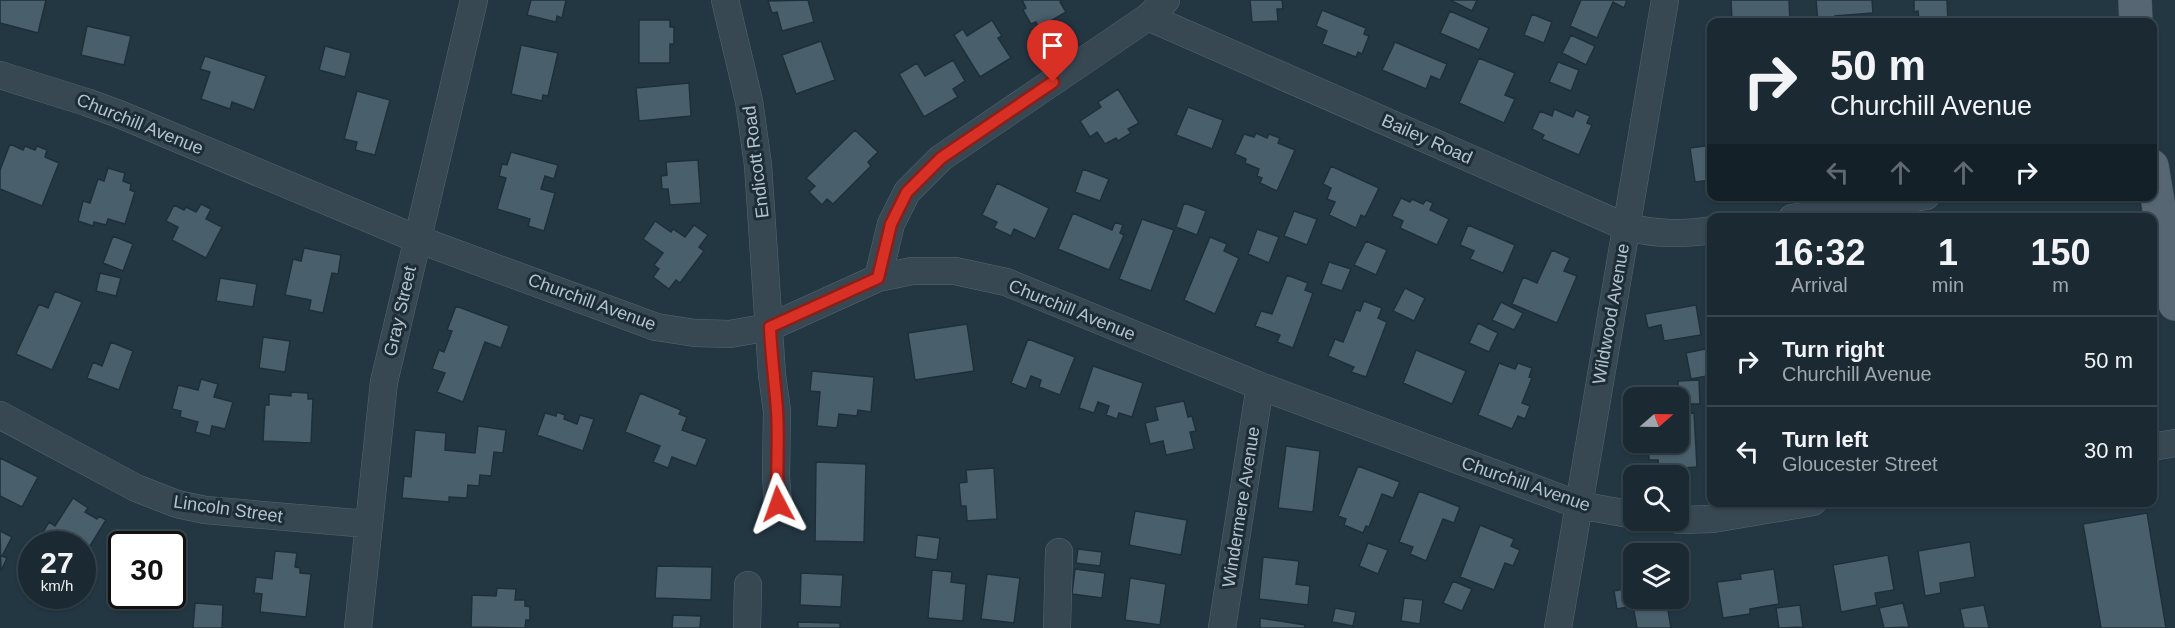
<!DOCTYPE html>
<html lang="en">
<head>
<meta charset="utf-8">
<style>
  body { margin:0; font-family:Helvetica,sans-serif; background:#27353e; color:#f1f3f6; height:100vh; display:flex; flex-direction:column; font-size:22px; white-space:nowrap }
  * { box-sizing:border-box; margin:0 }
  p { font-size:20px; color:#9fa6ac }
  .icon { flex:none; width:33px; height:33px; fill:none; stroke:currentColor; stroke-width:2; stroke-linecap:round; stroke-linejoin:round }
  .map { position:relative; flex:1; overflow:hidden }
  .sheet { position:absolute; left:1707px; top:213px; width:450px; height:294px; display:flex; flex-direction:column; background:#1a2932; border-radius:12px; box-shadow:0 2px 4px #0004,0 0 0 2px #38454d }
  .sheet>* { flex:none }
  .guide { position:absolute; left:1707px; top:18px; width:450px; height:183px; border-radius:12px; box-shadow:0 2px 4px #0004,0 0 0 2px #38454d; background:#1a2932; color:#f1f3f6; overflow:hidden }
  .needle { width:39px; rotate:70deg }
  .controls { position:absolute; left:1623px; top:387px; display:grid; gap:12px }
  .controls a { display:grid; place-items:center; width:66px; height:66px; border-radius:12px; background:#1a2932; box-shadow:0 2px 4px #0004,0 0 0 2px #38454d; font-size:30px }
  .speed { position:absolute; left:18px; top:531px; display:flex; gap:12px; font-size:30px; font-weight:700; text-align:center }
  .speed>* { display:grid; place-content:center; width:78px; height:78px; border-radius:50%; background:#1a2932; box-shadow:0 2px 4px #0004,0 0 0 2px #38454d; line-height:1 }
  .speed small { font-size:15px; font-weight:400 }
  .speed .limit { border:3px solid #111; border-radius:9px; background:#fff; color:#111 }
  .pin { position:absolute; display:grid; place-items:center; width:51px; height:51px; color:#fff; margin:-62px -26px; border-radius:50% 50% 50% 0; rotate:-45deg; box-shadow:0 0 6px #0007 }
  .pin .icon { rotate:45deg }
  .me { position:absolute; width:66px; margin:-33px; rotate:356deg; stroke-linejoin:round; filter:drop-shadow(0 0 4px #0008) }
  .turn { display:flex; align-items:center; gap:21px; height:126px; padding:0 24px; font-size:27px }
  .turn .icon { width:78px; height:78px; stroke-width:2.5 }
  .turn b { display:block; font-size:42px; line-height:51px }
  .lanes { display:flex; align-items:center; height:57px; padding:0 24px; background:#0003; justify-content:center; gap:30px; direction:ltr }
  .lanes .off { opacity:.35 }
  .eta { display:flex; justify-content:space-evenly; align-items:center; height:102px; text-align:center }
  .eta b { font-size:36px; font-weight:600; line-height:42px }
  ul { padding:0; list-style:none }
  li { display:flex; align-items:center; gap:18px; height:90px; padding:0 24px; border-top:2px solid #38454d }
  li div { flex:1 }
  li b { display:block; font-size:22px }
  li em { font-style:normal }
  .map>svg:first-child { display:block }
</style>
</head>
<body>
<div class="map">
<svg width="2175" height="628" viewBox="0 0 2175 628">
  <rect width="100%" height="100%" fill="#233743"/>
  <path fill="#495f6c" stroke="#1f2f3a" stroke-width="1.5" d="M0,0H46L38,33L0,23Z
    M531,0H566L562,18L557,16L556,22L527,15Z
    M808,0L814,22L782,31L777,12L772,13L768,1Z
    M1022,0H1063L1060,2L1066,12L1039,28L1036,22L1031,24L1023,10L1026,8Z
    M1250,0H1282L1283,9H1277L1278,21L1252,22Z
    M1450,0H1477L1472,11Z
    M1581,0H1627L1624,8L1613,2L1597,38L1570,26Z
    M1731,0H1789L1790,22H1732Z
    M1816,0H1872L1873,13L1835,16L1836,22H1818Z
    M1914,0H1947L1948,22H1919L1918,11L1914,12Z
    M1322,10L1366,28L1364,34L1369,36L1362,54L1358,52L1356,57L1322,44L1327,31L1316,26Z
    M1450,11L1489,28L1479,50L1440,33Z
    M1532,14L1552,22L1544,43L1524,35Z
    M639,20H670V27H674V44H670V63H639Z
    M992,20L1002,36L998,38L1011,58L980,77L954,35L963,29L967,36Z
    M87,26L131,36L124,65L81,55Z
    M1571,35L1595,46L1586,65L1562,53Z
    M821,41L835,80L796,94L782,55Z
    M1395,42L1447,64L1440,80L1431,76L1426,89L1382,70Z
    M521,45L558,53L548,96L543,95L542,101L511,94Z
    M325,46L351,53L345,77L319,70Z
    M205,56L266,76L254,110L232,102L230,109L201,99L210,72L200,69Z
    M1479,58L1515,73L1505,95L1515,99L1504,123L1459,103Z
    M953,60L965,81L953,89L958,97L924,117L899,74L917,63L925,76Z
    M1558,62L1579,70L1571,91L1549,82Z
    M689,83L691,116L639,121L636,88Z
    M1118,89L1139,123L1128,129L1131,133L1118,141L1116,138L1105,144L1097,132L1090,137L1080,121L1101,107L1098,102Z
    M357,91L390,100L375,155L355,150L357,142L344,139Z
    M1188,107L1223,120L1212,149L1176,135Z
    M1554,109L1573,117L1576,110L1590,116L1587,123L1592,125L1579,155L1542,139L1544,135L1532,129L1540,111L1552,116Z
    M855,130L878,152L868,162L871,166L833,204L827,199L822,205L809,192L815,186L806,178Z
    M1256,133L1267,138L1269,134L1280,138L1278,143L1295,150L1277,191L1260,183L1262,178L1257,176L1259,169L1245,163L1246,159L1235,154L1244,134L1254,137Z
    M10,144L23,150L25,146L35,150L37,146L47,150L45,157L59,163L42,206L0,189V170Z
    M1712,145V180L1695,182L1690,148Z
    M511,152L558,165L554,179L545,176L541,189L555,193L544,231L528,226L530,219L497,209L506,178L499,176L502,164L507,165Z
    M698,160L701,203L670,205L668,189H662L661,176L667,175L666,162Z
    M1331,166L1379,188L1365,217L1361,215L1356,228L1329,215L1335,202L1327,199L1331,188L1323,184Z
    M108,168L125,173L123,181L131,184L130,190L135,192L125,224L108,219L106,225L94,222L93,226L78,221L83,201L90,203L98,179L104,181Z
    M1083,169L1109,179L1100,201L1075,192Z
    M997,183L1049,208L1035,239L1014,229L1011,236L994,228L997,222L982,215Z
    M1401,198L1410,202L1412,199L1423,204L1426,200L1433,203L1430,210L1449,219L1437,245L1400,228L1403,221L1392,216Z
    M1184,203L1206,211L1197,235L1176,227Z
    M201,204L211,209L206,219L222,227L206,258L172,240L178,227L166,221L174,205L184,210L186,207L196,212Z
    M1294,211L1317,219L1307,245L1284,236Z
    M1073,213L1112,230L1115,222L1123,225L1120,233L1124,235L1109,270L1058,249Z
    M1142,219L1174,230L1151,291L1119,279Z
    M655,221L671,232L673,229L685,237L694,225L708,235L699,247L704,251L680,283L676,280L669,289L653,277L659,269L654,265L663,253L643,239Z
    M1468,225L1515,245L1503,273L1470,259L1474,251L1460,245Z
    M1257,229L1279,237L1269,263L1248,254Z
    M113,236L133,244L123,271L103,263Z
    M1210,237L1227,244L1224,251L1239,258L1215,314L1184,300Z
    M1366,241L1387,250L1376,275L1354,265Z
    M304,248L341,255L338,274L332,273L323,313L309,310L311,300L285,295L293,259L301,261Z
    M1552,250L1570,258L1564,271L1577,276L1557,323L1512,304L1523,277L1537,283Z
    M1329,262L1351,269L1342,291L1321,284Z
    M100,273L121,278L116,296L96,291Z
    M1287,275L1308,283L1305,290L1313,293L1293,348L1277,342L1280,335L1255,326L1261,311L1272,314Z
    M220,278L257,284L253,307L216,301Z
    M1405,288L1425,298L1414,321L1393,311Z
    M55,291L82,302L52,370L16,354L39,304L48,308Z
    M1364,301L1382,308L1378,318L1387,322L1366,377L1351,372L1354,367L1328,356L1335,339L1343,342L1356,310L1360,311Z
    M1501,302L1523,313L1514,330L1492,320Z
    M1696,305L1701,335L1664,341L1661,325L1648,328L1645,314Z
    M456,306L509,326L501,348L485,342L463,402L437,392L445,373L432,369L439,350L444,352L452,331L447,330Z
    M1478,323L1498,333L1489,352L1469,343Z
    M967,324L974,371L915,380L908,333Z
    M263,337L290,341L285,372L259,368Z
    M1028,339L1075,357L1060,395L1039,387L1041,380L1031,376L1026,389L1011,383Z
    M111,342L133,351L119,390L87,378L93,362L102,366Z
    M1710,348L1712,375L1691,379L1686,353Z
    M1416,350L1466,371L1452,404L1403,383Z
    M1499,363L1515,369L1518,363L1532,368L1529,377L1532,378L1522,403L1530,406L1525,419L1518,416L1512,429L1478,415Z
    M1093,366L1143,383L1132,417L1119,413L1117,419L1106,415L1109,406L1098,402L1094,413L1079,408Z
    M812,371L874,377L871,412L858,410L857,416L839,414L837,428L817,426L820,392L810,391Z
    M201,379L218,384L214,397L233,402L225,429L212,426L210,436L195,432L198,422L180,417L181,411L172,409L178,385L198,390Z
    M1699,380L1700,404H1678V381Z
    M291,392L308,393V399H313L311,443L263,441L265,405H269V394L291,396Z
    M640,393L681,410L679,414L687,417L682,430L707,439L696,466L672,457L668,468L653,462L660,446L625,432Z
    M1184,401L1188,417L1192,416L1196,431L1190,432L1194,449L1166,455L1163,441L1150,444L1145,423L1158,420L1155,407Z
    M557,412L565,415L564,419L577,424L580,415L594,419L583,451L537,435L545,413L556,416Z
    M1694,413L1697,467L1659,470L1658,460H1649L1648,444L1678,442V414Z
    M478,426L506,430L503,453L494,452L491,476L480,475L479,486L468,485L467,498L449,497V502L402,498L404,476L411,477L415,430L446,433L445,450L475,453Z
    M1286,446L1320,451L1313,512L1278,508Z
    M0,458L38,477L22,507L0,496Z
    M816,462L866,464L864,542L815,541Z
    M1358,466L1400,482L1393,498L1382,494L1369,527L1366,526L1363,533L1344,525L1346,519L1338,516Z
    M994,468L997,519L967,521L966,506H961L959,483L967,482L966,470Z
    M1419,491L1460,507L1454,523L1443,519L1426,561L1410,554L1413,547L1399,542Z
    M73,498L88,508L85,512L97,519L99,516L106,520L82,559V544H63L43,532L49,522L55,526Z
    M1135,511L1187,520L1181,555L1129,545Z
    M2147,513L2166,628H2101L2083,524Z
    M1480,525L1514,539L1511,546L1520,550L1513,566L1505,563L1494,590L1460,577Z
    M0,531L12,537L2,556L7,558L1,571Z
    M140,532L172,542L171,544H127L130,535L138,538Z
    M917,535L940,538L937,560L915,557Z
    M1970,542L1975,577L1940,583L1941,593L1925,596L1918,551Z
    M1368,543L1388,550L1378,574L1359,566Z
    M1078,549L1102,552L1100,566L1076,563Z
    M275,551L297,553L295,567L300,568V573L311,574L306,617L260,612L262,594L254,593L256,577L272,579Z
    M1888,555L1894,590L1875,593L1877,605L1841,612L1833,565Z
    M1263,557L1299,561L1296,584L1310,586L1308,605L1259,599Z
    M657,566L712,567L711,600L655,598Z
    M1075,569L1105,573L1102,598L1072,594Z
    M1774,569L1779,604L1750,609V614L1723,618L1717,582L1741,579L1740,574Z
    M932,570L952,572L951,582L966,584L963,621L928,618Z
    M801,573L843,575L841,607L800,605Z
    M987,574L1020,578L1014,623L981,619Z
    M1130,578L1166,584L1160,625L1125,620Z
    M1634,579V598H1666L1671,628H1637L1633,606L1617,609L1614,591L1628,588L1627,581Z
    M1453,581L1472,589L1462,611L1443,603Z
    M497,588L516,589L515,600H525V606L530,607V620H526L525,628L471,627L472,595L496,596Z
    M1404,598L1423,600L1420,624L1401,621Z
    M195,603L223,605L222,628H193Z
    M1903,603L1909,627L1884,628L1879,608Z
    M1800,605L1803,627L1779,628L1776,608Z
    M1984,605L1989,628H1964L1960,609Z
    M1335,608L1356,612L1353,626L1332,622Z
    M673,615L701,616L700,628H672Z
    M1260,618L1305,625V628H1260Z
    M798,622L840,623V628H798Z"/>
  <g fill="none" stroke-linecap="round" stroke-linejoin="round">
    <defs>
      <path id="minor" d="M725,0L749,101L758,165L772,375L777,411L776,476L778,503
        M1148,17L1626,227C1657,234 1680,235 1712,230
        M0,75L86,102L119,114L417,239L656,327L695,333L730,334L770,327L878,278L912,271H955L1006,282L1260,386L1579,505L1634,515
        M1792,218L1926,196
        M878,278L891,224L907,192L941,158L1148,17L1166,0
        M0,415L136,488L177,504L205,510L368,524
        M2152,447L2175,443
        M1678,520L1713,519L1813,502
        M358,628L384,382L474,0
        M747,628L748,585
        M1057,628L1059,552
        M1222,628L1260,386
        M1558,628L1665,0"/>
      <path id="major" d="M2135,0L2136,22
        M2152,166L2175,304"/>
    </defs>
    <use href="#minor" stroke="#566570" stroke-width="28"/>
    <use href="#major" stroke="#45545f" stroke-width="34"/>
    <use href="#minor" stroke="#384853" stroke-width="27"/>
    <use href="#major" stroke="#566773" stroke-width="33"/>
  </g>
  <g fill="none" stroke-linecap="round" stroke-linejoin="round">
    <defs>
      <path id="route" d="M778,504C776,473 779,441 777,410C775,382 771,355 770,327L878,278L891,224L907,192L941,158L1053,82"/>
    </defs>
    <use href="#route" stroke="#8d1f18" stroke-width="15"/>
    <use href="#route" stroke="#d93025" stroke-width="10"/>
  </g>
  <g text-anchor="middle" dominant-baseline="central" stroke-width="6" stroke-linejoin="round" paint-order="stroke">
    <g font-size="18" fill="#b5c2cd" stroke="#1d2d38">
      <text transform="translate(140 124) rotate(22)">Churchill Avenue</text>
      <text transform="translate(1427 139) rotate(24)">Bailey Road</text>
      <text transform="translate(756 162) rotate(-97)">Endicott Road</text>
      <text transform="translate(592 302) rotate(20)">Churchill Avenue</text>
      <text transform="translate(1072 310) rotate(22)">Churchill Avenue</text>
      <text transform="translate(400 311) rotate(-77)">Gray Street</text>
      <text transform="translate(1611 314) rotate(-80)">Wildwood Avenue</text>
      <text transform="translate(1526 484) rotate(19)">Churchill Avenue</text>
      <text transform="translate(1241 507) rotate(-81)">Windermere Avenue</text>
      <text transform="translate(228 509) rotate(8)">Lincoln Street</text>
    </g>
  </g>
</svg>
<div class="controls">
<a><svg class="needle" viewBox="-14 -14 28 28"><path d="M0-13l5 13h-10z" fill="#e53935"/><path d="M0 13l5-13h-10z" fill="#9fa6ac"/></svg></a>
<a><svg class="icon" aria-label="search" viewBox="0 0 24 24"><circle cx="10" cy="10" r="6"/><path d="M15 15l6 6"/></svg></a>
<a><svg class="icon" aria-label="layers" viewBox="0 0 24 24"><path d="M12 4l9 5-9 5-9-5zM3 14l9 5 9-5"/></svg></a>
</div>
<div class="speed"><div>27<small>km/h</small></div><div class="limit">30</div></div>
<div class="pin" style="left:1053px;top:82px;background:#d93025"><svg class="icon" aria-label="arrive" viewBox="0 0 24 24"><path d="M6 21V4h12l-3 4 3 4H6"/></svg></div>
<svg class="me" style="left:778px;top:504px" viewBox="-20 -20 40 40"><path d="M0-17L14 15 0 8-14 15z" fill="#d93025" stroke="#fff" stroke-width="4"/></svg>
<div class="guide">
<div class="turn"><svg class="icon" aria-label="right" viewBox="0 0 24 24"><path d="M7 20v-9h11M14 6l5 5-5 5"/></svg><div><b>50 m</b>Churchill Avenue</div></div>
<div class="lanes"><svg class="icon off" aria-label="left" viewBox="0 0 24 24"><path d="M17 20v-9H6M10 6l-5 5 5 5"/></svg><svg class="icon off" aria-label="ahead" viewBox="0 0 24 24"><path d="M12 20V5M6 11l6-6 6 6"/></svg><svg class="icon off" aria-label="ahead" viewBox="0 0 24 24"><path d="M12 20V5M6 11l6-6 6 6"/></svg><svg class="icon" aria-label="right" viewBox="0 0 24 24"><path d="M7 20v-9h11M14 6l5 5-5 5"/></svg></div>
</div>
<section class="sheet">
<div class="eta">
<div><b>16:32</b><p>Arrival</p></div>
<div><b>1</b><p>min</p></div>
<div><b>150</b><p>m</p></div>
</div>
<ul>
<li><svg class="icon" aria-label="right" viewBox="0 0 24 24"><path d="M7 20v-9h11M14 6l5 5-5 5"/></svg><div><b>Turn right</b><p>Churchill Avenue</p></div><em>50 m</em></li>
<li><svg class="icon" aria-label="left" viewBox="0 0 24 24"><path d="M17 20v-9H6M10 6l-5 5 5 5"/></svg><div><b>Turn left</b><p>Gloucester Street</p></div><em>30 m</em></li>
</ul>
</section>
</div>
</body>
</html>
